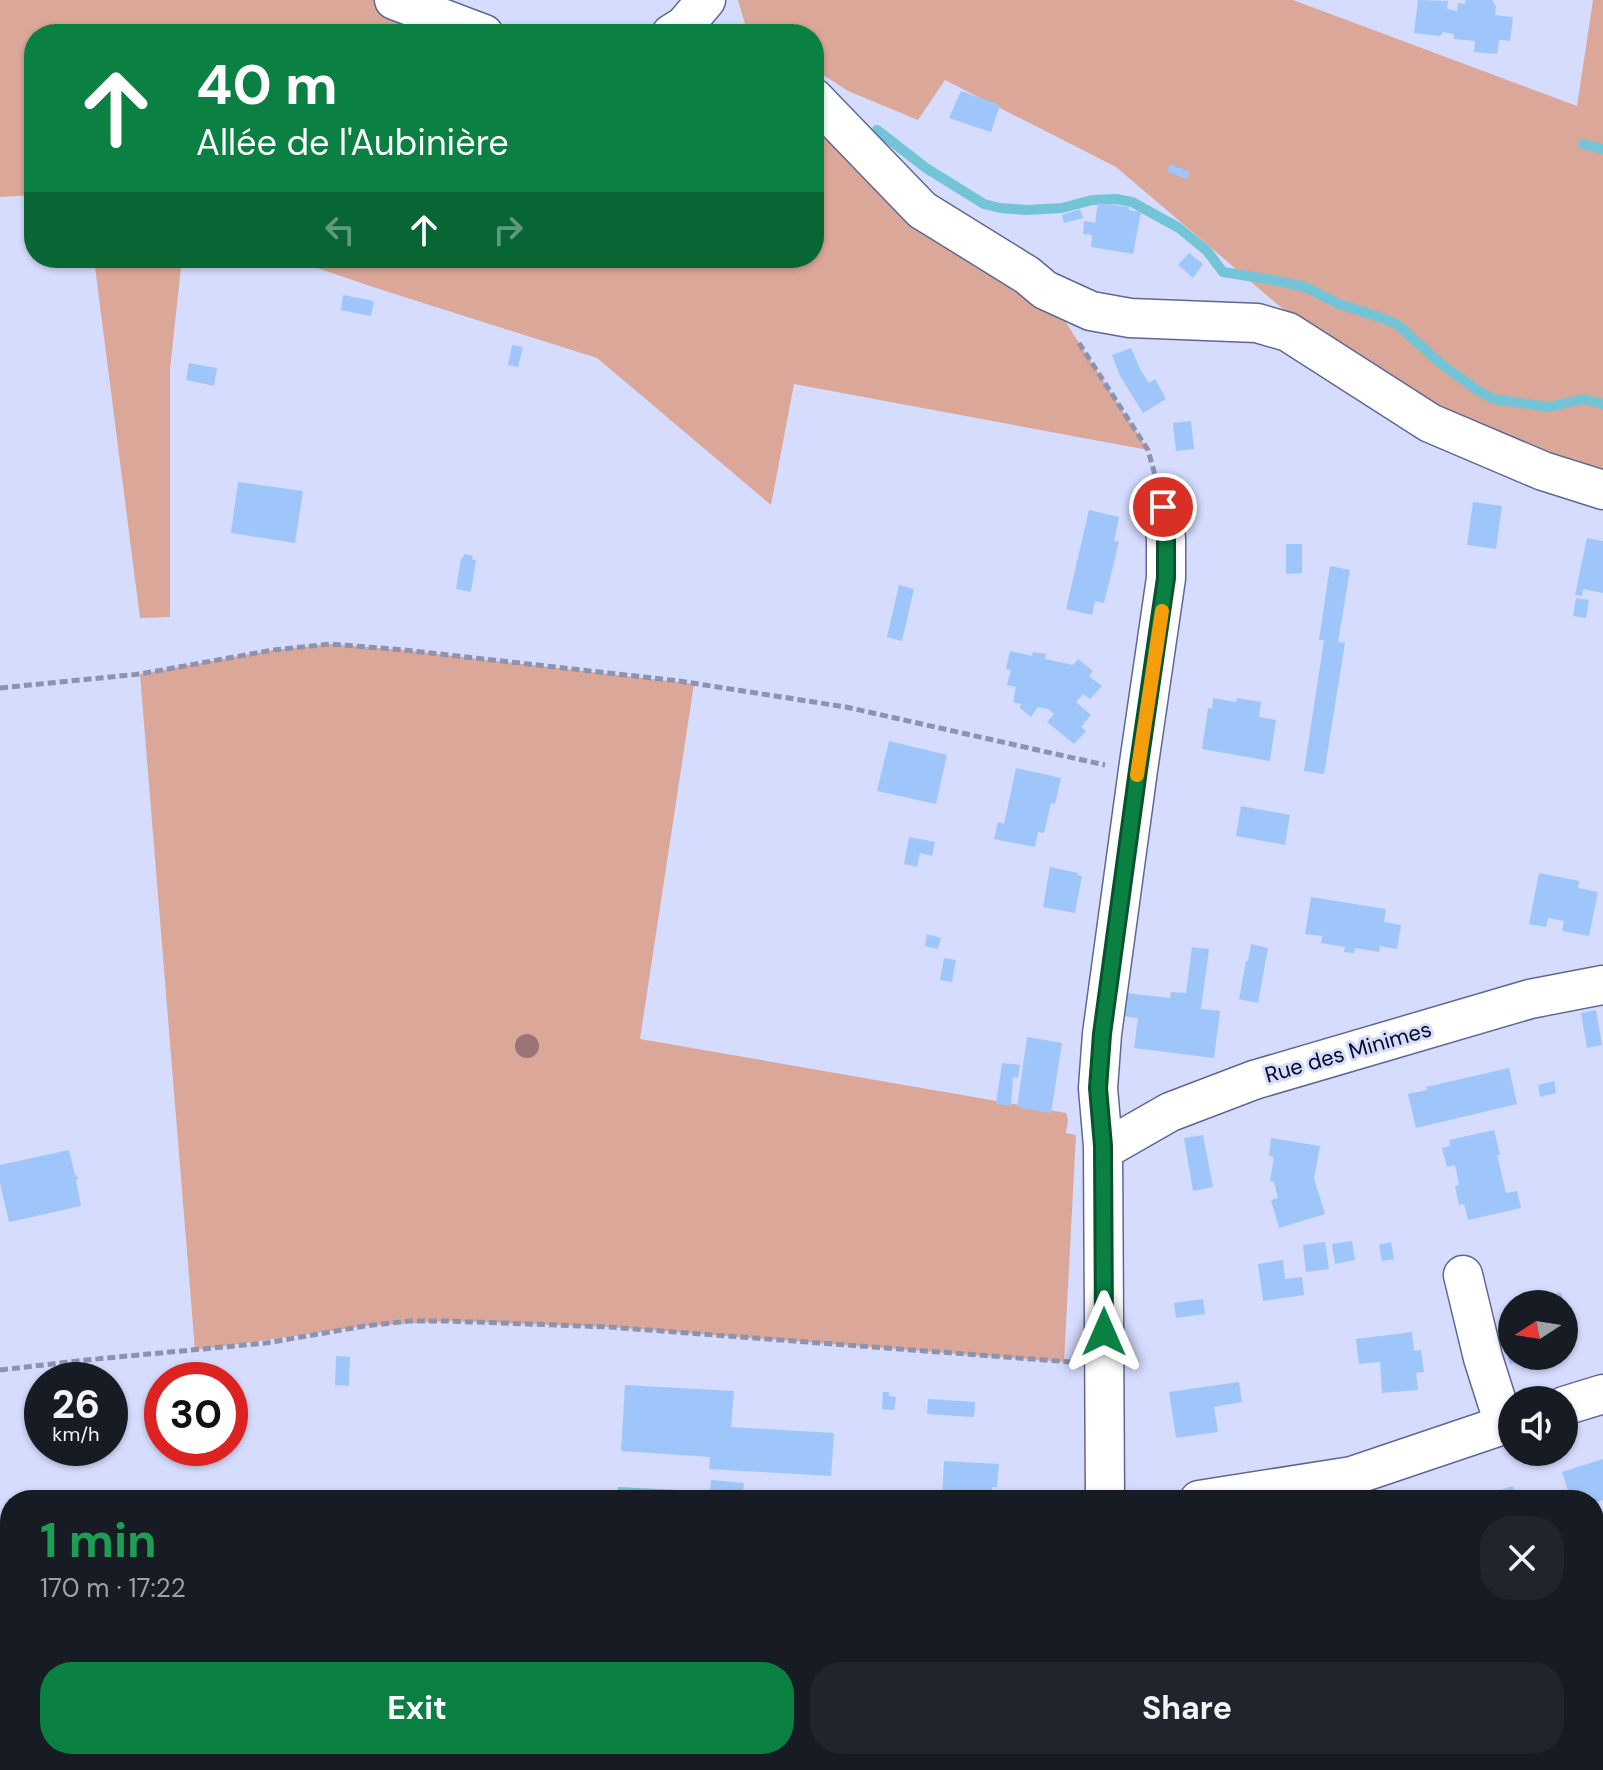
<!DOCTYPE html>
<html lang="en">
<head>
<meta charset="utf-8">
<style>
  body { margin:0; font-family:"DM Sans",sans-serif; background:#20242c; color:#f1f3f6; height:100vh; display:flex; flex-direction:column; font-size:30px; white-space:nowrap }
  * { box-sizing:border-box; margin:0 }
  p { font-size:26px; color:#9ea1a6 }
  .icon { flex:none; width:44px; height:44px; fill:none; stroke:currentColor; stroke-width:2; stroke-linecap:round; stroke-linejoin:round }
  .map { position:relative; flex:1; overflow:hidden }
  .drawer { position:absolute; left:0px; top:1490px; width:1604px; height:280px; display:flex; flex-direction:column; background:#171b24; border-radius:32px 32px 0 0; box-shadow:0 2px 6px #0004 }
  .drawer>* { flex:none }
  .guide { position:absolute; left:24px; top:24px; width:800px; height:244px; border-radius:32px; box-shadow:0 2px 6px #0004; background:#0b8043; color:#fff; overflow:hidden }
  .needle { width:52px; rotate:258deg }
  .tools { position:absolute; left:1498px; top:1290px; display:grid; gap:16px }
  .tools a { display:grid; place-items:center; width:80px; height:80px; border-radius:50%; background:#171b24; box-shadow:0 2px 6px #0004; font-size:40px }
  .speed { position:absolute; left:24px; top:1362px; display:flex; gap:16px; font-size:40px; font-weight:700; text-align:center }
  .speed>* { display:grid; place-content:center; width:104px; height:104px; border-radius:50%; background:#171b24; box-shadow:0 2px 6px #0004; line-height:1 }
  .speed small { font-size:20px; font-weight:400 }
  .speed .limit { border:12px solid #d22; background:#fff; color:#111 }
  .pin { position:absolute; display:grid; place-items:center; width:68px; height:68px; color:#fff; margin:-34px; border:4px solid #fff; border-radius:50%; box-shadow:0 2px 8px #0007 }
  .me { position:absolute; width:88px; margin:-44px; rotate:0deg; stroke-linejoin:round; filter:drop-shadow(0 0 6px #0008) }
  .turn { display:flex; align-items:center; gap:28px; height:168px; padding:0 40px; font-size:36px }
  .turn .icon { width:104px; height:104px; stroke-width:2.5 }
  .turn b { display:block; font-size:56px; line-height:68px }
  .lanes { display:flex; align-items:center; height:76px; padding:0 40px; background:#0003; justify-content:center; gap:40px; direction:ltr }
  .lanes .off { opacity:.35 }
  .round { display:grid; place-items:center; flex:none; width:84px; height:84px; border-radius:32px; background:#20242c }
  .head { display:flex; align-items:center; justify-content:space-between; height:136px; padding:0 40px }
  h1 { font-size:48px; font-weight:700; line-height:60px; color:#1e9e55 }
  .primary-button { display:flex; gap:16px; margin-top:auto; padding:16px 40px }
  .primary-button a { flex:1; height:92px; border-radius:32px; background:#0b8043; color:#fff; font-size:32px; font-weight:700; line-height:92px; text-align:center }
  .primary-button a+a { background:#20242c; color:#f1f3f6 }
  .map>svg:first-child { display:block }
</style>
</head>
<body>
<div class="map">
<svg width="1603" height="1770" viewBox="0 0 1603 1770">
  <rect width="100%" height="100%" fill="#d5dcfd"/>
  <path fill="#dba799" d="M0,0H394L485,34H34V195L0,197Z
    M738,0H1293L1577,106L1593,0H1603V490L1335,363L1283,309L1116,167L945,80L918,120L848,91L814,69V34H761L745,24Z
    M814,98L1045,290L1148,450L794,384L771,505L597,358L373,287L288,258H814Z
    M92,258H182L170,369V617L140,618L95,267Z
    M330,644L404,650L694,684L640,1039L1066,1113L1068,1120L1066,1133L1076,1135L1064,1362L609,1327L448,1321L365,1326L195,1350L140,674L273,650Z
    M1603,1679V1770H1520V1760H1594V1681Z"/>
  <path fill="#73c4d7" d="M618,1487L677,1490L676,1500H617Z"/>
  <g fill="none" stroke-linecap="round" stroke-linejoin="round">
    <path stroke="#73c4d7" stroke-width="10" d="M877,130L926,168L984,204L1000,208L1027,210L1062,208L1092,200L1116,199L1132,202L1179,228L1207,251L1223,272L1273,280L1305,287L1339,304L1382,318L1398,325L1440,363L1477,390L1493,399L1549,407L1583,399L1603,404
      M1583,144L1603,149"/>
  </g>
  <path fill="#9fc6fa" d="M1418,0L1448,1L1447,9L1457,11L1458,3L1465,4L1466,0H1492L1496,6L1495,15L1513,17L1510,41L1499,40L1497,54L1474,52L1475,41L1454,39V34L1443,32L1440,36L1414,33Z
    M961,91L1000,105L991,132L949,118Z
    M1170,164L1190,172L1187,179L1167,172Z
    M1098,203L1129,207V210L1141,212L1133,254L1091,247L1092,235L1083,234L1084,221L1095,223Z
    M1080,209L1083,218L1064,223L1062,215Z
    M1189,253L1203,264L1193,278L1178,265Z
    M343,295L374,301L371,316L341,310Z
    M512,345L523,347L518,367L508,365Z
    M1131,348L1140,369L1149,383L1155,379L1166,399L1143,413L1120,376L1112,355Z
    M189,363L217,368L214,386L186,380Z
    M1191,421L1194,449L1176,451L1173,423Z
    M238,482L303,491L295,543L231,533Z
    M1473,502L1502,506L1496,549L1467,545Z
    M1089,510L1119,517L1114,541L1119,542L1104,603L1095,601L1092,615L1066,609Z
    M1587,538L1603,541V593L1583,589L1582,596L1575,595Z
    M1286,544H1302V573L1286,574Z
    M464,554L473,556L472,560H476L471,592L456,589L461,558H463Z
    M1330,566L1350,570L1338,642L1345,643L1324,774L1304,771L1324,640H1319Z
    M899,585L914,589L902,641L887,637Z
    M1576,598L1589,600L1586,618L1573,616Z
    M1010,651L1032,656L1033,652L1046,654L1045,659L1073,665L1078,659L1093,671L1089,676L1102,686L1090,699L1083,694L1076,702L1091,715L1081,727L1086,731L1074,744L1047,722L1054,714L1048,709L1038,707L1031,717L1020,708L1021,704L1013,702L1016,687L1007,685L1011,670L1006,669Z
    M1213,698L1236,702L1237,698L1261,702L1259,717L1276,720L1270,761L1202,749L1208,708L1212,709Z
    M889,741L947,755L936,804L877,791Z
    M1016,768L1061,778L1055,804L1051,803L1044,833L1038,832L1035,847L994,839L998,822L1004,824Z
    M1241,806L1290,815L1285,845L1236,836Z
    M909,837L935,842L932,856L920,853L917,867L904,864Z
    M1050,867L1078,873L1077,875L1082,876L1075,913L1043,907Z
    M1539,873L1579,881L1578,888L1598,892L1589,936L1562,931L1564,921L1548,918L1546,927L1529,924Z
    M1311,897L1386,909L1384,922L1401,925L1397,949L1380,946L1379,952L1355,948L1354,953L1344,952L1345,947L1321,943L1322,936L1305,934Z
    M927,934L941,938L938,949L925,946Z
    M1251,944L1268,948L1258,1003L1239,999L1246,961H1248Z
    M1192,947L1209,949L1201,1009L1220,1011L1214,1058L1134,1048L1138,1018L1123,1016L1126,993L1170,998L1171,992L1186,993Z
    M944,958L956,960L952,982L940,980Z
    M1596,1010L1602,1045L1587,1048L1581,1013Z
    M1027,1037L1062,1043L1051,1113L1017,1107Z
    M1002,1063L1020,1065L1018,1078L1013,1077L1011,1106L996,1104Z
    M1509,1068L1517,1104L1416,1128L1408,1094L1427,1090L1426,1087Z
    M1554,1081L1556,1093L1540,1097L1538,1085Z
    M1494,1130L1500,1155H1497L1506,1193L1517,1191L1521,1208L1468,1220L1464,1204L1459,1205L1455,1186L1459,1185L1455,1165L1447,1167L1442,1148L1450,1146L1449,1140Z
    M1203,1135L1213,1187L1193,1191L1184,1138Z
    M1271,1138L1320,1146L1314,1179L1325,1214L1279,1228L1271,1200L1278,1198L1274,1182L1270,1181L1274,1157L1269,1156Z
    M69,1150L75,1176L77,1175L78,1179L76,1180L81,1206L9,1222L0,1183V1165Z
    M1352,1241L1355,1260L1335,1264L1332,1244Z
    M1325,1242L1329,1269L1306,1272L1303,1245Z
    M1391,1242L1394,1259L1382,1261L1379,1245Z
    M1283,1260L1285,1279L1302,1277L1304,1295L1263,1301L1258,1264Z
    M1561,1292L1564,1304H1513V1303Z
    M1203,1299L1205,1314L1176,1318L1174,1303Z
    M1512,1318V1356H1528V1359L1510,1364L1500,1321Z
    M1412,1332L1414,1351L1421,1350L1424,1372L1416,1373L1418,1390L1382,1393L1380,1362L1359,1364L1356,1339Z
    M336,1356L350,1357L349,1386L335,1385Z
    M1239,1382L1242,1402L1214,1407L1218,1432L1176,1438L1169,1392Z
    M625,1385L734,1391L731,1427L834,1433L831,1476L709,1469L710,1457L621,1451Z
    M883,1392H889V1396L896,1397L894,1410L882,1409Z
    M928,1399L975,1402L974,1417L927,1414Z
    M1603,1459V1500L1594,1503V1500H1571L1562,1472Z
    M944,1461L999,1464L997,1487H992L991,1500H942Z
    M711,1480L744,1483L742,1500H709Z
    M1513,1486L1517,1500H1471V1499Z
    M1200,1760H1250L1252,1764L1240,1770H1189L1187,1766Z"/>
  <g fill="none" stroke-linecap="round" stroke-linejoin="round">
    <defs>
      <path id="minor" d="M394,0L484,34
        M671,34L684,26L706,0
        M814,98L922,210L1027,275L1045,290L1091,311L1130,318L1257,323L1288,332L1430,423L1543,471L1603,490
        M1103,1146L1114,1144L1170,1112L1254,1080L1530,999L1603,985
        M1463,1275L1483,1358L1504,1424
        M1564,1406L1603,1394
        M1105,1500L1103,1146L1098,1088L1102,1034L1138,770L1166,578V539L1163,507
        M1199,1500L1352,1476L1512,1422
        M0,1741L4,1770
        M1161,1760L1167,1770"/>
    </defs>
    <use href="#minor" stroke="#5e6798" stroke-width="41"/>
    <path stroke="#8d93af" stroke-width="5" stroke-dasharray="8 4" stroke-linecap="butt" d="M1079,343L1148,450L1155,475
      M0,688L140,674L273,650L330,644L404,650L679,681L846,707L1105,765
      M0,1370L86,1360L266,1343L365,1326L409,1321H448L609,1327L1071,1362"/>
    <use href="#minor" stroke="#fff" stroke-width="38"/>
  </g>
  <circle fill="#9b7477" cx="527" cy="1046" r="12"/>
  <g fill="none" stroke-linecap="round" stroke-linejoin="round">
    <defs>
      <path id="route" d="M1104,1332L1103,1146L1098,1088L1102,1034L1138,770L1166,578V539L1163,507"/>
    </defs>
    <use href="#route" stroke="#07532c" stroke-width="20"/>
    <use href="#route" stroke="#0b8043" stroke-width="14"/>
    <path stroke="#f59e0b" stroke-width="14" d="M1137,775L1162,611"/>
  </g>
  <g text-anchor="middle" dominant-baseline="central" stroke-width="6" stroke-linejoin="round" paint-order="stroke">
    <g font-size="22" fill="#0a0c1f" stroke="#d5dcfd">
      <text transform="translate(1348 1052) rotate(-16)">Rue des Minimes</text>
    </g>
  </g>
</svg>
<div class="tools">
<a><svg class="needle" viewBox="-14 -14 28 28"><path d="M0-13l5 13h-10z" fill="#e53935"/><path d="M0 13l5-13h-10z" fill="#9ea1a6"/></svg></a>
<a><svg class="icon" aria-label="sound" viewBox="0 0 24 24"><path d="M4 9h4l5-4v14l-5-4H4zM17 9q2 3 0 6"/></svg></a>
</div>
<div class="speed"><div>26<small>km/h</small></div><div class="limit">30</div></div>
<div class="pin" style="left:1163px;top:507px;background:#d93025"><svg class="icon" aria-label="arrive" viewBox="0 0 24 24"><path d="M6 21V4h12l-3 4 3 4H6"/></svg></div>
<svg class="me" style="left:1104px;top:1332px" viewBox="-20 -20 40 40"><path d="M0-17L14 15 0 8-14 15z" fill="#0b8043" stroke="#fff" stroke-width="4"/></svg>
<div class="guide">
<div class="turn"><svg class="icon" aria-label="ahead" viewBox="0 0 24 24"><path d="M12 20V5M6 11l6-6 6 6"/></svg><div><b>40 m</b>Allée de l'Aubinière</div></div>
<div class="lanes"><svg class="icon off" aria-label="left" viewBox="0 0 24 24"><path d="M17 20v-9H6M10 6l-5 5 5 5"/></svg><svg class="icon" aria-label="ahead" viewBox="0 0 24 24"><path d="M12 20V5M6 11l6-6 6 6"/></svg><svg class="icon off" aria-label="right" viewBox="0 0 24 24"><path d="M7 20v-9h11M14 6l5 5-5 5"/></svg></div>
</div>
<section class="drawer">
<div class="head"><div><h1>1 min</h1><p>170 m · 17:22</p></div><a class="round"><svg class="icon" aria-label="close" viewBox="0 0 24 24"><path d="M6 6l12 12M18 6L6 18"/></svg></a></div>
<div class="primary-button"><a>Exit</a><a>Share</a></div>
</section>
</div>
</body>
</html>
